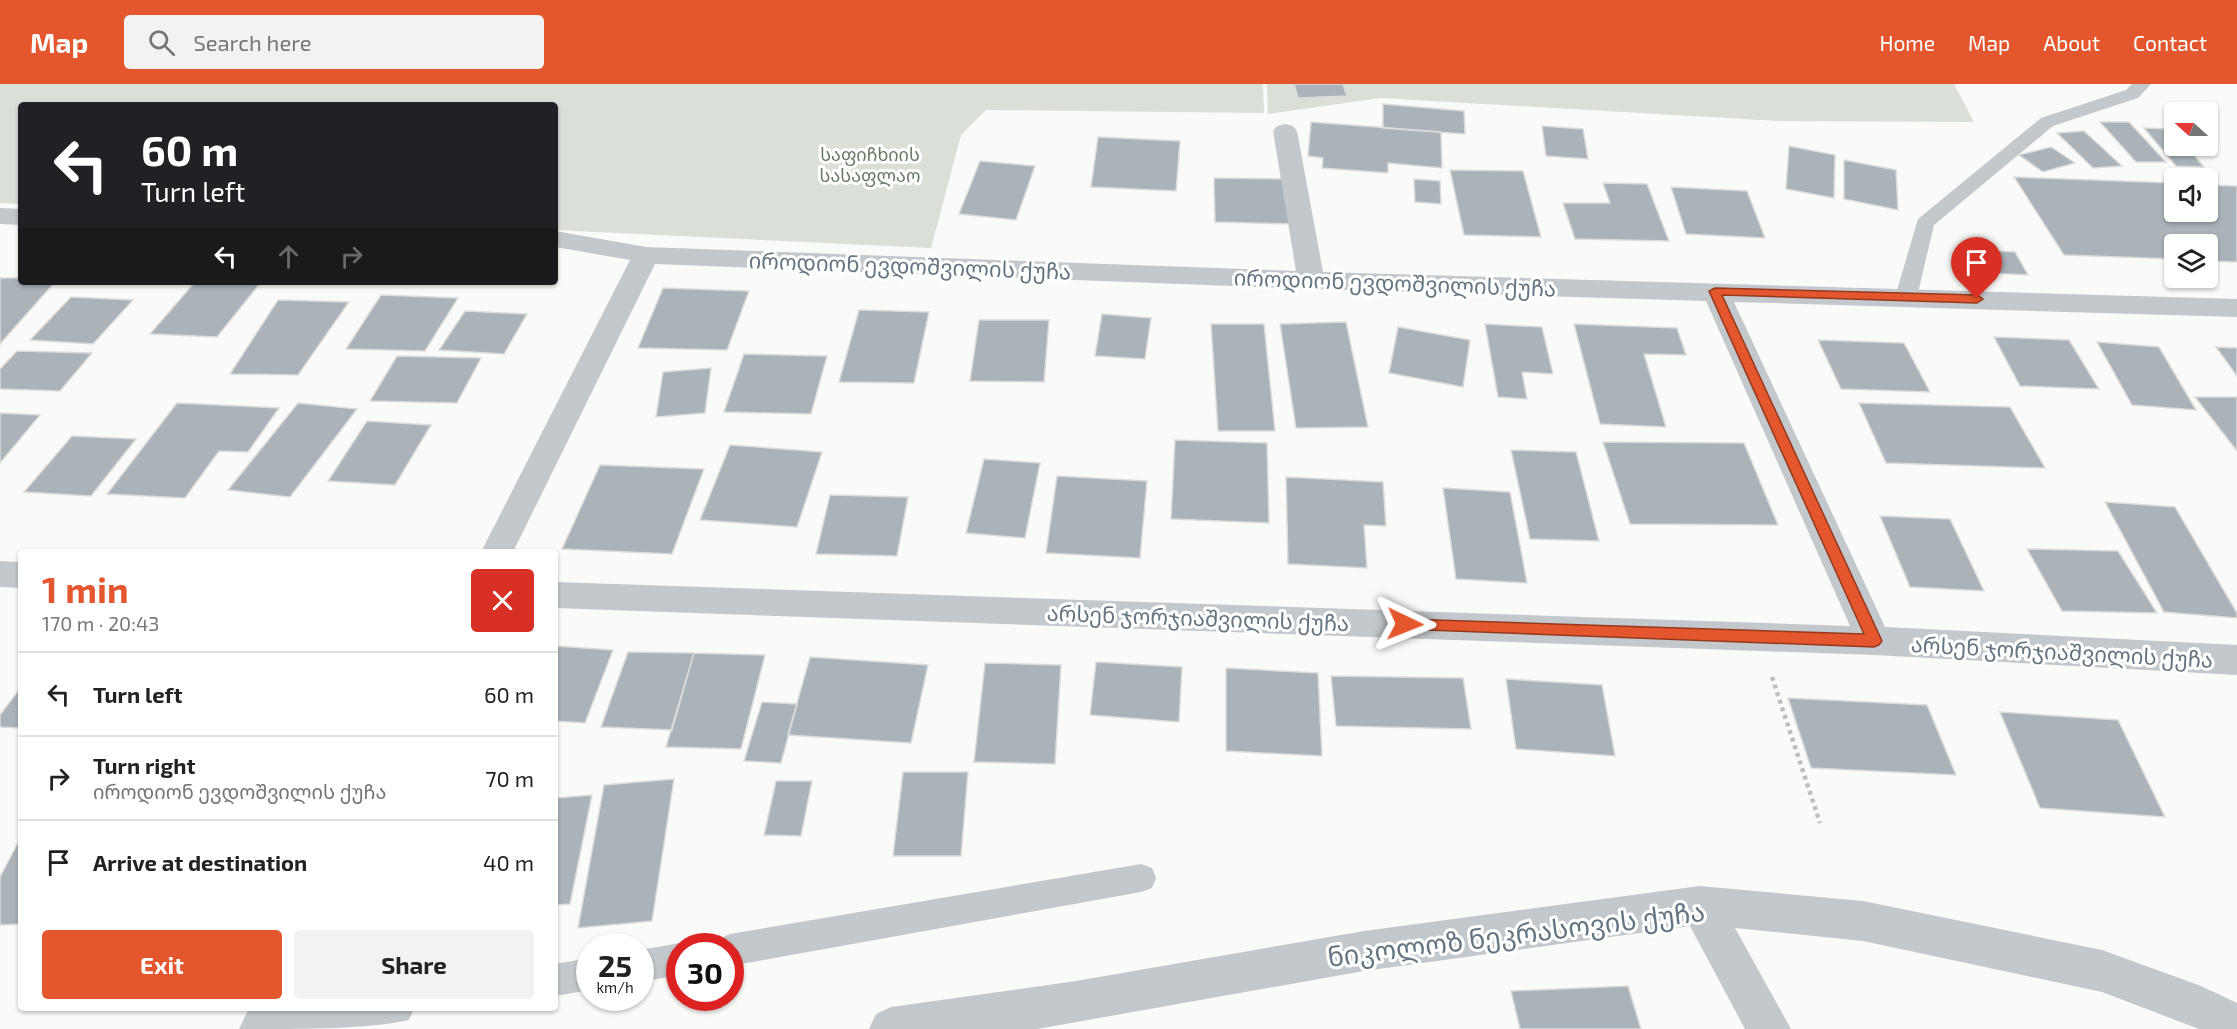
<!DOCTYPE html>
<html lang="en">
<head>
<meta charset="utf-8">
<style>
  body { margin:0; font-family:"Exo 2","Noto Sans Georgian",sans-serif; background:#f2f2f2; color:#222; height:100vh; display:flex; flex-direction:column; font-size:22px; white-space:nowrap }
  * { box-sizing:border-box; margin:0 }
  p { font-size:20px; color:#767676 }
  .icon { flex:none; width:33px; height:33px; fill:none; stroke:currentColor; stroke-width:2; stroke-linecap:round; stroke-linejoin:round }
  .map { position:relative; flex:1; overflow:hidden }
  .side { position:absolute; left:18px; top:465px; width:540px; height:462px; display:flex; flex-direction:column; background:#fff; border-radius:6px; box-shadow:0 2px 4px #0004 }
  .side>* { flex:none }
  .guide { position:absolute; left:18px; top:18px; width:540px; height:183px; border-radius:6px; box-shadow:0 2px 4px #0004; background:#202124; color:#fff; overflow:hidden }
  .needle { width:39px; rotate:291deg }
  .buttons { position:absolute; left:2164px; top:18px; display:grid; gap:12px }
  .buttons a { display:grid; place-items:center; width:54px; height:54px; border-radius:6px; background:#fff; box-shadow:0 2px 4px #0004; font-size:30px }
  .speed { position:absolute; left:576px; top:849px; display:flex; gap:12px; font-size:30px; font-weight:700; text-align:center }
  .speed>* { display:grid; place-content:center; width:78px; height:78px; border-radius:50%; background:#fff; box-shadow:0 2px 4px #0004; line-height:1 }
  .speed small { font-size:15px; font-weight:400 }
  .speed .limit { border:9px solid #d22; background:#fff; color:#111 }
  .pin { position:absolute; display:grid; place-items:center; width:51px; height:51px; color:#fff; margin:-62px -26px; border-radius:50% 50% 50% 0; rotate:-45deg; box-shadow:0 0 6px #0007 }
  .pin .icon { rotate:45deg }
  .me { position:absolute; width:66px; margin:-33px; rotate:92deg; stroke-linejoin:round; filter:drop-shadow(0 0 4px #0008) }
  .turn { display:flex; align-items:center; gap:21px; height:126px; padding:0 24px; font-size:27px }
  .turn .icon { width:78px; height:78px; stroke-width:2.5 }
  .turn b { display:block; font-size:42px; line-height:51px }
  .lanes { display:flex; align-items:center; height:57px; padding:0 24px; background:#0003; justify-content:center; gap:30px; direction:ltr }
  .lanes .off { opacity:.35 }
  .round { display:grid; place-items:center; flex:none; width:63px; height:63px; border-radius:6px; background:#f2f2f2 }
  .summary { display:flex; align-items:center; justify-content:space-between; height:102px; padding:0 24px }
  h1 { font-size:36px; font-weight:700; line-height:45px; color:#e4572e }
  .action { display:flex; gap:12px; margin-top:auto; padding:12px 24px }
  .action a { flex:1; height:69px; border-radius:6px; background:#e4572e; color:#fff; font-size:24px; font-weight:700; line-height:69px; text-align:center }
  .action a+a { background:#f2f2f2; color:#222 }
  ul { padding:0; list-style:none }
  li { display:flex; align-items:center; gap:18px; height:84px; padding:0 24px; border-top:2px solid #e0e0e0 }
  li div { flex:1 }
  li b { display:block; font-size:22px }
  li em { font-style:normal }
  header { display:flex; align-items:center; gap:36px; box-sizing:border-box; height:84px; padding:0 30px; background:#e4572e; color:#fff }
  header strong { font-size:28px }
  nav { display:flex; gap:33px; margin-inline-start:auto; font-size:21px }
  .search { width:420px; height:54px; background:#f2f2f2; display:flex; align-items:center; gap:15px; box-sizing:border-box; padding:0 21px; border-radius:6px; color:#767676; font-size:22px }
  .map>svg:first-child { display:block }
</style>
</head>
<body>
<header>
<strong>Map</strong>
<div class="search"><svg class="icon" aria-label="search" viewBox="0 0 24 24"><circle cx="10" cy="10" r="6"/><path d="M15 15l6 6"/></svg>Search here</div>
<nav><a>Home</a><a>Map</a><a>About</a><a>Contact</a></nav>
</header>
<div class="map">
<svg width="2237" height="945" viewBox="0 0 2237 945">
  <rect width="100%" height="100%" fill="#fafaf8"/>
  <path fill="#dadfd7" d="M0,0H1263L1264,29L986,26L961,51L931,164L555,146V21H21V120L0,119Z
    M1267,0H1954L1974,38L1778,37L1381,14L1268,30Z"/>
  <path fill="#aab3b9" stroke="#dcdcda" stroke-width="1.5" d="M1294,0H1343L1347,12L1298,14Z
    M1383,20L1464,27L1465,50L1383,44Z
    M1311,38L1441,48L1442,84L1388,79V89L1322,84L1323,74L1308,72Z
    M2100,38H2129L2166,78H2136Z
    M1542,42L1583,45L1588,75L1546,72Z
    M2144,44L2172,45L2175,49V62H2186L2204,83L2176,82Z
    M2084,47L2122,82L2093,84L2057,49Z
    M1098,53L1180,57L1176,107L1091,103Z
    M1789,62L1835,71L1834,114L1786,105Z
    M2051,63L2075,79L2043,88L2019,71Z
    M1844,76L1896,86L1898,126L1844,115Z
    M980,77L1035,82L1016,136L959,130Z
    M1450,86L1523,87L1541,153L1464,151Z
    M2014,93L2175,99V128H2208V101L2237,102V178L2208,177V160H2175V175L2064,171Z
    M1214,94L1288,95L1292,140L1215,138Z
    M1414,95L1440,97L1441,120L1415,118Z
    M1603,99L1647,100L1669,157L1575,155L1563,119H1610Z
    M1671,103L1747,107L1765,154L1686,150Z
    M1976,166L2015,168L2028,191L1989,189Z
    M0,194H21V198H55L0,260Z
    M195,198H261L217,253L150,250Z
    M663,204L749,207L727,266L638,264Z
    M381,211L458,214L425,267L346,265Z
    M71,213L133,216L93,260L30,256Z
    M278,216L349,218L298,291L230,290Z
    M859,226L929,228L914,299L839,298Z
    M465,227L527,230L504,270L439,266Z
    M1102,230L1151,234L1145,275L1095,272Z
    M979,236H1049L1044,298L970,297Z
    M1346,238L1368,343L1296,344L1280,240Z
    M1211,240H1264L1275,347H1218Z
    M1485,240L1542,243L1553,290L1522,288L1527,315L1498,313Z
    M1574,240L1677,244L1686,271L1644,270L1666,343L1600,340Z
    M1398,243L1470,256L1463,303L1389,289Z
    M1994,253L2069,256L2099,305L2020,302Z
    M1818,256L1904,259L1930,308L1841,305Z
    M2097,258L2159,263L2196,326L2132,321Z
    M2216,263L2237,264V292Z
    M17,267L92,269L60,307L0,305V285Z
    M744,270L827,272L811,330L724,328Z
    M397,272L481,274L457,319L370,317Z
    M711,284L705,329L656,333L663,288Z
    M2195,313H2237V367Z
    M177,319L279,324L248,368L219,367L185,414L107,410Z
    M298,319L357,325L290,413L228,406Z
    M1859,319L2010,323L2045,384L1886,379Z
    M0,329L40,331L0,379Z
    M367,337L431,341L395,401L328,397Z
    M72,352L136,355L91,412L24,408Z
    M1175,356L1267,359L1269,439L1171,435Z
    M1603,358L1744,359L1778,441L1630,440Z
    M730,361L822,368L797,443L700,436Z
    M1511,366L1576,368L1599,457L1530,455Z
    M984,375L1040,379L1025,454L966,449Z
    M600,381L704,385L672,470L562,465Z
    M1057,392L1147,397L1140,474L1046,469Z
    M1286,393L1383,398L1386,442L1364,441L1367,484L1288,480Z
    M1443,404L1510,408L1527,499L1456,495Z
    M830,411L908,413L897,472L816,470Z
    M2105,418L2175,423L2237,529V534L2164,528Z
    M1880,432L1950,435L1984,507L1910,503Z
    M2027,465L2118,467L2157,529L2062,527Z
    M555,562L613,566L585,639L555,637Z
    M628,568L694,569L672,646L601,643Z
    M694,569L765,571L741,665L666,663Z
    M810,573L928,581L911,659L788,651Z
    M1096,578L1182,583L1179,638L1090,631Z
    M985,579L1061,581L1055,680L974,678Z
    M1226,584L1318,589L1322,672L1226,667Z
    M1331,592L1463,594L1471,645L1336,642Z
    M1506,595L1602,601L1615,672L1516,665Z
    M21,603V644L0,643V631Z
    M1788,614L1927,621L1956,691L1811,684Z
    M762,618L797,620L781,679L744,677Z
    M2000,628L2118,636L2165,733L2040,724Z
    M903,688H968L961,772H893Z
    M674,695L652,837L578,844L604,701Z
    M776,697H812L801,752L764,751Z
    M592,711L570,820L555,821V714Z
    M21,753V840L0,841V793Z
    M1628,902L1641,945H1520L1511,907Z"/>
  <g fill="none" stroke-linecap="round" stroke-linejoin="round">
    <path stroke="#bbbfc2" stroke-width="4.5" stroke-dasharray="4 4" stroke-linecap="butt" d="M1772,593L1820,739"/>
    <path fill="#c3c8cc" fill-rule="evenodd" d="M2132,0H2151L2138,14L2053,42L1934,141L1917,213L1913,218L1906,220L1899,218L1895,213L1918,135L2041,34L2126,6Z
      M1141,780L1152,784L1156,794L1152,804L1141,808L730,882V862H715L719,855L730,850Z
      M680,859L688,862H680V891L640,898V866Z
      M590,874V906L555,912V880Z
      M302,924H414L409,936C369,945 304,945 260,945L265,933L277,928Z"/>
    <path fill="#c3c8cc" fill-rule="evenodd" d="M1285,40L1293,42L1297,47L1323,188L2237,215V233L1734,218L1885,543L2237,561V591L1874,571L555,524V498L1850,542L1706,217L1311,205L655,180L513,468H481L630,176L555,163V147L646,163L1296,187L1273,47L1277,42Z
      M0,124L21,125V141L0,140Z
      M0,477L21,478V504L0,503Z
      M1700,802L1863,817L2102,866L2201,902L2237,919V945H2199L2102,908L1863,857L1735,844L1791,945H1745L1690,842L1364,887L1037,945H869L876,930L891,923L1076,897L1364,847Z
      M249,924H292L283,945H239Z"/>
  </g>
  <path fill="#e4572e" stroke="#94391e" stroke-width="1.5" d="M1715,204L1977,211L1983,215L1977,219L1722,211L1882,557L1879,561L1874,563L1400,545L1397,540L1400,536L1405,535L1864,550L1709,207Z"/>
  <g text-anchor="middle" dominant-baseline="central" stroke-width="6" stroke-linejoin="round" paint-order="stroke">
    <g font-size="18" fill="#687a64" stroke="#fff">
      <text x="870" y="70">საფიჩხიის<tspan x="870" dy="21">სასაფლაო</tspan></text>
    </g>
    <g font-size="22" fill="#657683" stroke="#fff">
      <text transform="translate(910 181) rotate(2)">იროდიონ ევდოშვილის ქუჩა</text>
      <text transform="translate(1395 198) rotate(2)">იროდიონ ევდოშვილის ქუჩა</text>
      <text transform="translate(1198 533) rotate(2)">არსენ ჯორჯიაშვილის ქუჩა</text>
      <text transform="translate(2062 567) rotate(3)">არსენ ჯორჯიაშვილის ქუჩა</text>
    </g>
    <g font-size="27" fill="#657683" stroke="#fff">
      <text transform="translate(1516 849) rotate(-7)">ნიკოლოზ ნეკრასოვის ქუჩა</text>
    </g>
  </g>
</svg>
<div class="buttons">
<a><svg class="needle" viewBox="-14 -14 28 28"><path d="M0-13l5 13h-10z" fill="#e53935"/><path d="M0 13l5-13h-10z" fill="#767676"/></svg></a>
<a><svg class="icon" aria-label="sound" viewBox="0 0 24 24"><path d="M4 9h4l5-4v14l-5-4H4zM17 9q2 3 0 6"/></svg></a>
<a><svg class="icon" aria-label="layers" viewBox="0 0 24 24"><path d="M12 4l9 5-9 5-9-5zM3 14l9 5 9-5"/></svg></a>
</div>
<div class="speed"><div>25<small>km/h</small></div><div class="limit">30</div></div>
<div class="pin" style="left:1977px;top:215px;background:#d93025"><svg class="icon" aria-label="arrive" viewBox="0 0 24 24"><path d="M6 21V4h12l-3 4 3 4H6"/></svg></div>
<svg class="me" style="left:1405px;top:540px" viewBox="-20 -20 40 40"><path d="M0-17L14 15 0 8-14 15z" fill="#e4572e" stroke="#fff" stroke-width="4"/></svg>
<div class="guide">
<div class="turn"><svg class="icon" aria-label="left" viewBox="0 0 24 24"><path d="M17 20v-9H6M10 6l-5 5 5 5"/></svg><div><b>60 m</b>Turn left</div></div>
<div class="lanes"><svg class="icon" aria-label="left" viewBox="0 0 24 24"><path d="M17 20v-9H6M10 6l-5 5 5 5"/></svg><svg class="icon off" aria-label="ahead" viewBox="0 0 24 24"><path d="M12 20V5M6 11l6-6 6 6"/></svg><svg class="icon off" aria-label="right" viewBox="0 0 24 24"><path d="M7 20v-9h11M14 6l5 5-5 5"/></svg></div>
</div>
<section class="side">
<div class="summary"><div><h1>1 min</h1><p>170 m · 20:43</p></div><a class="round" style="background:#d93025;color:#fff"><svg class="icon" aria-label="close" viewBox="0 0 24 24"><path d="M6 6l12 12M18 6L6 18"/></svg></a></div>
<ul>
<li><svg class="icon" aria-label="left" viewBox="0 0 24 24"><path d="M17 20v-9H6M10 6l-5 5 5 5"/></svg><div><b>Turn left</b></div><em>60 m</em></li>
<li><svg class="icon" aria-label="right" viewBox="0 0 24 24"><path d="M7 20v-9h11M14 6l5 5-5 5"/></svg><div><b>Turn right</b><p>იროდიონ ევდოშვილის ქუჩა</p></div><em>70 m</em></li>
<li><svg class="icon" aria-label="arrive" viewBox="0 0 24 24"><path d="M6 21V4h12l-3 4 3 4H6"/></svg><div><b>Arrive at destination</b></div><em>40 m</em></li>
</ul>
<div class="action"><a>Exit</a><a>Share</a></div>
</section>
</div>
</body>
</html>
